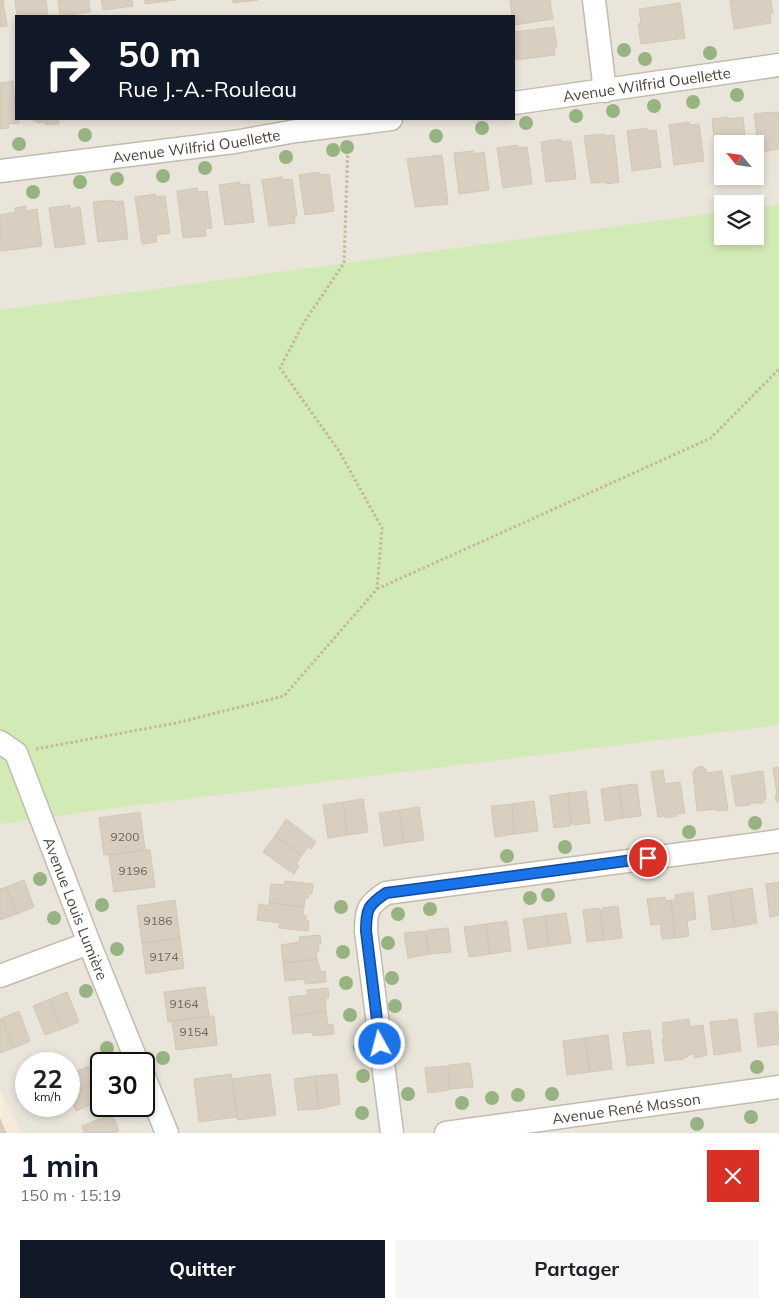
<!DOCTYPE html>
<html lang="fr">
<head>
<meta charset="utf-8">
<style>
  body { margin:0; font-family:Mulish,sans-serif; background:#f6f6f6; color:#202124; height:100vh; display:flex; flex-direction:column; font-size:19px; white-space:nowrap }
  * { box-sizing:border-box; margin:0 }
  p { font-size:16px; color:#757577 }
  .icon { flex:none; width:28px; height:28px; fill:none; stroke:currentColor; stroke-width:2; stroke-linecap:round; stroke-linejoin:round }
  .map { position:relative; height:1133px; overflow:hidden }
  .details { display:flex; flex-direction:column; background:#fff; flex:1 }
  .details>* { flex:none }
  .top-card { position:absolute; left:15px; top:15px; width:500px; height:105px; border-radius:0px; box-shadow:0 2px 8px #0003; background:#111827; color:#fff; overflow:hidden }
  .needle { width:32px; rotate:299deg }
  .tools { position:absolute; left:714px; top:135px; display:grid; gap:10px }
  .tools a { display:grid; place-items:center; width:50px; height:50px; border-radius:0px; background:#fff; box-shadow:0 2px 8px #0003; font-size:25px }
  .speed { position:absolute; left:15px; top:1052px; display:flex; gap:10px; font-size:25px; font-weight:700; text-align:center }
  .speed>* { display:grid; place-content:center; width:65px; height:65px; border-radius:50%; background:#fff; box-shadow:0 2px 8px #0003; line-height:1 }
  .speed small { font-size:12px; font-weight:400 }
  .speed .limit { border:2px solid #111; border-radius:8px; background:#fff; color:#111 }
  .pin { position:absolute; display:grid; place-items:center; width:42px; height:42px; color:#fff; margin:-21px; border:2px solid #fff; border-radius:50%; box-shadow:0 1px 5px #0007 }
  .me { position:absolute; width:55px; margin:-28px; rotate:353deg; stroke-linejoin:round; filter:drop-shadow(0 0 4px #0008) }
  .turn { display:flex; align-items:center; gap:18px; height:105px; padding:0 20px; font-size:22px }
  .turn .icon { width:65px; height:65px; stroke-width:2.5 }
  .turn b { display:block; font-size:35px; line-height:42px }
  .round { display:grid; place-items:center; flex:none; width:52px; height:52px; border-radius:0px; background:#f6f6f6 }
  .summary { display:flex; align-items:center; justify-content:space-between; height:85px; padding:0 20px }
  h1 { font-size:30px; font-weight:700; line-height:38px; color:#111827 }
  .cta { display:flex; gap:10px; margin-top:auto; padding:10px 20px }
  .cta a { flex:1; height:58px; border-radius:0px; background:#111827; color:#fff; font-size:20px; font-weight:700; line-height:58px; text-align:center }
  .cta a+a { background:#f6f6f6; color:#202124 }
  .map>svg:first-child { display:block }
</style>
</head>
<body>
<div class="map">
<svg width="779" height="1133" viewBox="0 0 779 1133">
  <rect width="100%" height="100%" fill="#f6f3ec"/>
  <path fill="#eae5da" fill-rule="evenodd" d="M0,0H779V1133H21L0,1092ZM16,16H514V119H16ZM722,144H755V176H722ZM722,204H755V236H722ZM26,1064H69V1106H26ZM101,1064H144V1106H101Z"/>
  <path fill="#f7ead8" d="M1,1091L21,1133H0Z"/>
  <path fill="#d2eab5" d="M779,205V725L113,808L0,824V310L722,212V236H755V208Z"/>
  <path fill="#d8cfc1" stroke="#d3c7b4" d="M0,0H3L7,26L0,27Z
    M15,0H46L48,16H17Z
    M58,0H89L90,12L60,16Z
    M101,0H132L133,6L103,10Z
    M145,0H176L145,4Z
    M233,0H258L233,3Z
    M510,0H550L553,19L514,25V16H512Z
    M730,0H771L773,13L770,14L771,23L734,29Z
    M680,3L685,38L641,44L638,24L641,23L639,9Z
    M554,27L557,47H554L555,55L516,60L514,32Z
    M13,81L16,119H18L19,123L8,124L9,128L0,129V83Z
    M770,112V113L779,112V149L759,152L754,114Z
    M728,117V119L743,117L746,144H722V156L716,157L712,119Z
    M34,119H58L59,124L46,125L44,122L37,123V121H34Z
    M689,122L690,125L699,124L704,161L674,165L669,125Z
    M647,128V131L656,130L661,167L632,171L627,131Z
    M604,134V136L614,135L619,182L606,184V182L591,183L584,136Z
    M561,139V142L571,141L576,179L546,182L541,142Z
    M518,145V148L527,147L532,184L503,188L497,148Z
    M474,151L475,154L484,152L489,190L459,194L454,153Z
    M442,155L448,204L415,207L407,159Z
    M319,172L320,175L329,174L334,211L305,215L299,175Z
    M282,177L283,180L292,179L297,216L294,217L295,223L269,226L262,180Z
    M240,182V185L249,184L254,222L225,225L219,185Z
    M197,188L198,192L207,191L212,228L205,229L206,236L183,238L177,191Z
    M155,194L156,197L165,196L170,233L156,235L157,242L142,244L135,197Z
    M113,200L114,202L123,201L128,239L98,242L93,202Z
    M70,205V209L80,207L85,244L55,248L49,208Z
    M26,206V211L37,209L42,246L1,251L0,215L16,212L15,208Z
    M702,766L706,770L707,773L722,771L728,810L716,811V809L697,811L693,772L696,768Z
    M779,767V803L776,801L775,796L777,794L773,768Z
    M663,770L665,784L680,782L685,813L677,814V816L665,818V816L658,817L651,772Z
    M763,771L766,798L763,803H750V805L736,806L731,776Z
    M637,784L641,816L623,818L619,786Z
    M619,786L623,818L605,821L601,789Z
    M586,791L590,823L574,825V823L571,824L568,793Z
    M568,793L571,824L570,826L554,828L550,796Z
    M363,799L368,832L347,835L343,802Z
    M534,801L538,831L514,834L512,804Z
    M343,802L347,835L328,838L323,805Z
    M512,804L514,834L495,837L491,806Z
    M419,807L424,840L404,843L399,810Z
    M399,810L404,843L384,846L379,813Z
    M140,812L145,850L104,855L99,818Z
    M286,819L316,842L311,849L308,847L302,855L275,836Z
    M275,836L302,855L296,864L299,866L294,874L263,852Z
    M145,850H150L155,887L114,892L109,855Z
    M24,880L34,907L17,914L6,887Z
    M285,881L313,884L312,894H309L308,898H305L304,907L269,903L271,884L284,885Z
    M779,882V915L770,917L766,884Z
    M6,887L17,914L0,920V889Z
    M752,888L757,923L735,927L730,892Z
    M693,892L696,919L687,921L689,936L675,938L671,900H676L675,895Z
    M730,892L735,927L712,930L708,896Z
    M665,897L666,901L671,900L675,938L662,939L660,924L651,925L647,899Z
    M175,900L180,938L142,943L137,906Z
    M269,903L304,907L303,915L306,916V921H309L308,931L279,928L280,923L257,920L259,904L269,906Z
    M618,906L622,938L604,940L600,910H603L602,908Z
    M599,908L604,940L587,942L583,910Z
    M566,913L571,943L549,946L545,916Z
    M545,916L549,946L528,949L523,919Z
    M507,921L511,951L490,954L486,924Z
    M486,924L490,954L469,957L464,927Z
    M448,928L451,952L429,954L426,932L428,930Z
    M425,931L429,954L408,958L404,933Z
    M320,935L321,944L318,945L319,951H316L317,959L283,963L281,945L300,942L299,937Z
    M180,938L184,968L146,974L142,943Z
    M317,959L321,972L325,971L326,982L305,984V979L285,981L283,963Z
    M205,987L209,1016L168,1022L164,992Z
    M328,988L329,998H325L326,1011L291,1016L289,997L308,995L307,990Z
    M67,992L79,1022L62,1029L50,999Z
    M50,999L62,1029L45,1035L33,1006Z
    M19,1011L30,1041L14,1048L2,1018Z
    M326,1011L328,1025L333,1024L334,1034L313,1036L312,1032L293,1034L291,1016Z
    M777,1011L779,1044L758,1047L754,1014Z
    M209,1016H214L217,1045L176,1050L172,1021Z
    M2,1018L14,1048L0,1053V1019Z
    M689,1019L690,1027L703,1025L707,1055L695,1058L693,1054H690L687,1057H683L684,1059L665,1061L662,1039H664L662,1023Z
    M737,1019L741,1051L714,1055L710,1022Z
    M650,1030L654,1063L627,1066L623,1033Z
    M608,1035L612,1069L590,1072L585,1038Z
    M585,1038L590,1072L567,1075L563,1041Z
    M470,1063L473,1087L450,1089L449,1065Z
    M92,1065L99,1082L69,1093V1074Z
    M446,1066L448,1067L450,1089L449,1090L428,1093L425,1068Z
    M231,1074L237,1117L199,1122L194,1079Z
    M270,1074L276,1115L238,1120L232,1079Z
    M337,1074L340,1104L319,1109L315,1076Z
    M315,1076L319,1109L298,1110L294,1079Z
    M99,1082L101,1087V1101L76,1111L69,1093Z
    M112,1114L119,1131L115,1133H84L82,1126Z
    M0,1119L6,1133H0Z"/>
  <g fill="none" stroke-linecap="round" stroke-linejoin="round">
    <defs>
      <g id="minor">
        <path d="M594,0L605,91"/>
        <path id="s1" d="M514,103L779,65"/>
        <path id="s2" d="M0,171L234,142L296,131L391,119"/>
        <path id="s3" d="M0,742L16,753L89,943L138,1064"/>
        <path d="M0,976L89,943"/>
        <path d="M144,1077L167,1133"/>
        <path d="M392,1133L366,931C366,909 368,905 386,893L779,841"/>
        <path id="s4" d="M446,1133L779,1087"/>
      </g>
    </defs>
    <use href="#minor" stroke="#c2bbae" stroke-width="25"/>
    <path stroke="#c4b79f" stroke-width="3" stroke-dasharray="2.5 2.5" stroke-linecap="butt" d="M377,589L711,438L779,369
      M36,749L176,723L284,696L377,589L382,528L339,451L280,368L303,324L344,263L348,144"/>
    <use href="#minor" stroke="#fff" stroke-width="22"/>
  </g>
  <g fill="#97b381">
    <circle cx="624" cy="50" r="7"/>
    <circle cx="710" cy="53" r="7"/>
    <circle cx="645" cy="59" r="7"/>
    <circle cx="737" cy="95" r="7"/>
    <circle cx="693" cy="102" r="7"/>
    <circle cx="654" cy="106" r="7"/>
    <circle cx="613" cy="111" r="7"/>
    <circle cx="576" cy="116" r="7"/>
    <circle cx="526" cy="123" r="7"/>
    <circle cx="482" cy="128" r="7"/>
    <circle cx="85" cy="135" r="7"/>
    <circle cx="436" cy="136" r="7"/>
    <circle cx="19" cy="144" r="7"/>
    <circle cx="347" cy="147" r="7"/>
    <circle cx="333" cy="150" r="7"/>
    <circle cx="286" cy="157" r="7"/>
    <circle cx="205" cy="168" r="7"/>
    <circle cx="163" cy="176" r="7"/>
    <circle cx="117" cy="179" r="7"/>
    <circle cx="80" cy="182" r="7"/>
    <circle cx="33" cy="192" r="7"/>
    <circle cx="755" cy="823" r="7"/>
    <circle cx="689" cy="832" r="7"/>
    <circle cx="565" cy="847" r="7"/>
    <circle cx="507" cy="856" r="7"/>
    <circle cx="40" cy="879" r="7"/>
    <circle cx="548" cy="895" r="7"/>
    <circle cx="530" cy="898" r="7"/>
    <circle cx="102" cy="905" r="7"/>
    <circle cx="341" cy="907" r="7"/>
    <circle cx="430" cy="909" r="7"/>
    <circle cx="398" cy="914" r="7"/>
    <circle cx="54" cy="918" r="7"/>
    <circle cx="388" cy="943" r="7"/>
    <circle cx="117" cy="949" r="7"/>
    <circle cx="343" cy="952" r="7"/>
    <circle cx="392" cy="978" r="7"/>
    <circle cx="346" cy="983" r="7"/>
    <circle cx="86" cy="991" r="7"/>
    <circle cx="395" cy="1006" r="7"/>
    <circle cx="350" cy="1015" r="7"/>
    <circle cx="360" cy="1047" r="7"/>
    <circle cx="107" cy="1048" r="7"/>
    <circle cx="163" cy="1058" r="7"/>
    <circle cx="757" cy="1067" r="7"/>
    <circle cx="363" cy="1076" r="7"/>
    <circle cx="408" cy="1094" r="7"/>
    <circle cx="552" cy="1094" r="7"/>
    <circle cx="518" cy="1095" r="7"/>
    <circle cx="492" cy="1098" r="7"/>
    <circle cx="462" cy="1103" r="7"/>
    <circle cx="362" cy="1113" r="7"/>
    <circle cx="751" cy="1117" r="7"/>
    <circle cx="697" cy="1124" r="7"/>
  </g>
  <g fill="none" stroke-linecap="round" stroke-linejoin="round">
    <defs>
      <path id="route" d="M380,1044L366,931C366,909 368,905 386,893L648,858"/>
    </defs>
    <use href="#route" stroke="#114b97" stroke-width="12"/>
    <use href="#route" stroke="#1a73e8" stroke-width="9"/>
  </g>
  <g text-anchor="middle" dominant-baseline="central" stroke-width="5" stroke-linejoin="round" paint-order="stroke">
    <g font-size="12" fill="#6e675b">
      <text x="125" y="836">9200</text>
      <text x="133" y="870">9196</text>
      <text x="158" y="920">9186</text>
      <text x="164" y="956">9174</text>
      <text x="184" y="1003">9164</text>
      <text x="194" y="1031">9154</text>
    </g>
    <g font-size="15" fill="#4b4439" stroke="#fff">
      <text stroke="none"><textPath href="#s1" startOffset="134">Avenue Wilfrid Ouellette</textPath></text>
      <text stroke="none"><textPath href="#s2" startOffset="198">Avenue Wilfrid Ouellette</textPath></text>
      <text stroke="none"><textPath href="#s3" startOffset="186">Avenue Louis Lumière</textPath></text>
      <text stroke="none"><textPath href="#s4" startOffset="182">Avenue René Masson</textPath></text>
    </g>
  </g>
</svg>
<div class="tools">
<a><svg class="needle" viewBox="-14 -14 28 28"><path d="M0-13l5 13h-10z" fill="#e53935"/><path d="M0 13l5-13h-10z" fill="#757577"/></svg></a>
<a><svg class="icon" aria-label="layers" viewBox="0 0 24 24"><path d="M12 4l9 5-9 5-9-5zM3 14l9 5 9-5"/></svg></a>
</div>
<div class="speed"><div>22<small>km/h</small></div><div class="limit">30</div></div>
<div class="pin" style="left:648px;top:858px;background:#d93025"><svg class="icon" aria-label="arrive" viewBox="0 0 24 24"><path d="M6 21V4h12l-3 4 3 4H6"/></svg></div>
<svg class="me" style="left:380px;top:1044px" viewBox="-20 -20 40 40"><circle r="17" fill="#1a73e8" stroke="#fff" stroke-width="3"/><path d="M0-11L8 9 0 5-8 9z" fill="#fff"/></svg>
<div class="top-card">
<div class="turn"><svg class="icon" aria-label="right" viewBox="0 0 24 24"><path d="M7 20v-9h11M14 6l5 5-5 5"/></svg><div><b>50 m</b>Rue J.-A.-Rouleau</div></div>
</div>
</div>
<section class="details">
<div class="summary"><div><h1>1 min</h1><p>150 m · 15:19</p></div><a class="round" style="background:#d93025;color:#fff"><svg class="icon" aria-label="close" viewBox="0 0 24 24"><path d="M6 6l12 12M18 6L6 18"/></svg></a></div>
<div class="cta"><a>Quitter</a><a>Partager</a></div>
</section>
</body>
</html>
